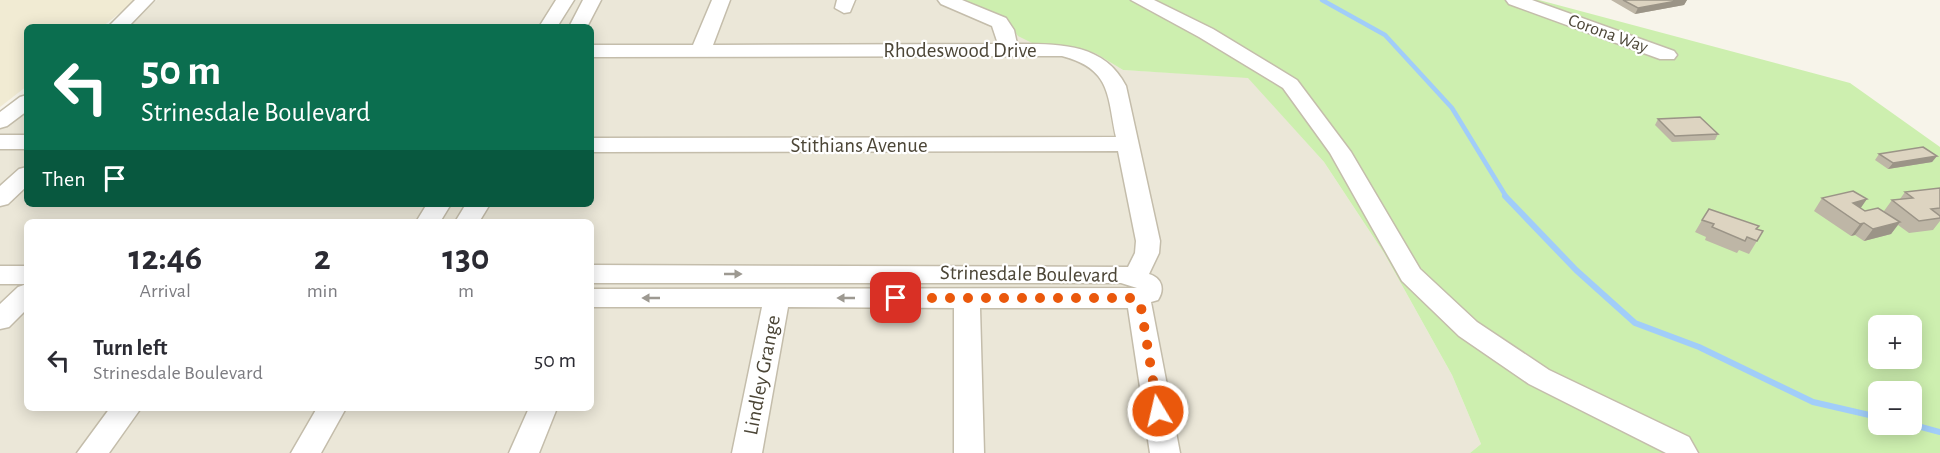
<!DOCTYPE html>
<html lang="en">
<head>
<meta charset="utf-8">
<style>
  body { margin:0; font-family:"Alegreya Sans",sans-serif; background:#f2f2f3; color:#2b2b33; height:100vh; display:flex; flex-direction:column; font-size:22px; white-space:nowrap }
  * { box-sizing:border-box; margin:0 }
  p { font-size:20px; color:#7c7c81 }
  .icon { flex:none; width:33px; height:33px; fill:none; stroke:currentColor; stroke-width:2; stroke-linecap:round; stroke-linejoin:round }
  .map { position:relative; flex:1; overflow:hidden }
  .sheet { position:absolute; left:24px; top:219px; width:570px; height:192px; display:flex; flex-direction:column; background:#fff; border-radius:9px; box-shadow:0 3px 15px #0003 }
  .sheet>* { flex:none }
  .guide { position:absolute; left:24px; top:24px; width:570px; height:183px; border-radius:9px; box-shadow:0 3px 15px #0003; background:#0b6e4f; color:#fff; overflow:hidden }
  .controls { position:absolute; left:1868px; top:315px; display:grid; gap:12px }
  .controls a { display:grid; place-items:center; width:54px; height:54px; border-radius:9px; background:#fff; box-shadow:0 3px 15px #0003; font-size:30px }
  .pin { position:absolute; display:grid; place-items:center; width:51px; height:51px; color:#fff; margin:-26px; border-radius:12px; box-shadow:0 3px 9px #0006 }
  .me { position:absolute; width:66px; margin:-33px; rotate:351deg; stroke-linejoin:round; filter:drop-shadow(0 0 4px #0008) }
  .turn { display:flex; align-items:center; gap:21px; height:126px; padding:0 18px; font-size:27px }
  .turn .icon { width:78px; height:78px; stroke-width:2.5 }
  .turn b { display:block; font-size:42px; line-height:51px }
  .then { display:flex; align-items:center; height:57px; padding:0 18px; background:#0003; gap:12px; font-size:22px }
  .eta { display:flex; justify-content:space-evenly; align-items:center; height:102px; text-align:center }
  .eta b { font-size:36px; font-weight:600; line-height:42px }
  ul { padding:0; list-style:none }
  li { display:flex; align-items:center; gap:18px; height:78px; padding:0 18px }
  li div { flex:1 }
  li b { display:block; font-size:22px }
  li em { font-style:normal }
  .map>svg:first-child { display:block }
</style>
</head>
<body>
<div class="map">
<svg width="1940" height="453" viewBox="0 0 1940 453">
  <rect width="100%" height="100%" fill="#f7f4ea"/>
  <path fill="#ebe7d8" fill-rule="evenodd" d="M157,0H958L1007,21L1032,43L1096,53L1123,70L1248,77L1324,162L1384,253L1452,375L1481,444L1470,453H0V128L27,106V204H591V27H124ZM27,222H591V408H27Z"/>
  <path fill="#f1ebd3" d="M0,0H136L102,27H27V86L0,107Z"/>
  <path fill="#cdefaf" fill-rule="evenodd" d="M958,0H1539L1850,83L1940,147V453H1470L1481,444L1452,375L1384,253L1324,162L1248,78L1123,70L1095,53L1032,43L1018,36L1007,21ZM1878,326H1911V358H1878ZM1878,392H1911V424H1878Z"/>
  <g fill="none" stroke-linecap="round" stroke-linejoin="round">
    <path stroke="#a1cdf9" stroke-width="4.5" d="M1322,0L1385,35L1452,108L1507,198"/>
    <path stroke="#a1cdf9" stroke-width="6" d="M1505,196L1576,270L1635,323L1699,347L1813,402L1878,417
      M1910,424L1940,432"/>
    <defs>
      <path id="minor" d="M135,0H154L128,27H108Z
        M556,0H574L557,27H539Z
        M583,0H601L587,27H569Z
        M712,0H730L713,45L998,44L992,26L941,4L938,0H962L1006,18L1014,30L1017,44C1059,44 1104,43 1126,86L1160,241L1159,253L1149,274C1162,278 1165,289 1158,300L1151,302L1180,453H1150L1128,308H980L984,453H954V308L788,307L762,453H732L762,307H591V289L1137,288L1121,283H591V265L1128,267L1135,253L1136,241L1118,151L591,152V138L1116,137C1107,94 1111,69 1062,56L591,57V45H693Z
        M837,0H855L850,12L844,13L835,8Z
        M1131,0H1154L1213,29L1297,80L1351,152L1420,269L1477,322L1549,370L1689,437L1698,453H1666L1529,384L1459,336L1402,281L1330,153L1283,88L1199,37Z
        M1506,0H1532L1674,51L1677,55L1674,59H1660L1509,4Z
        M27,95V111L7,126L0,128V112L20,97Z
        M0,135H27V149H0Z
        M27,167V186L8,204L0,206V186L19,169Z
        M427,204H451L440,222H416Z
        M466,204H490L479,222H455Z
        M0,266H27V284H0Z
        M27,284V309L9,327L0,329V304L18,287Z
        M110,408H141L109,453H77Z
        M317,408H346L321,453H291Z
        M529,408H557L539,453H509Z"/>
    </defs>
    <use href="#minor" stroke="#c4bdab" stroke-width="3"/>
    <use href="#minor" fill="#fff" fill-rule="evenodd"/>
  </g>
  <path fill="#beb6a6" d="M1611,0H1687L1684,5L1635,14Z
    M1658,119L1718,134L1715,140L1672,142L1655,125Z
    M1879,154L1937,156L1932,162L1888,169L1875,160Z
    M1940,188V221L1933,230L1909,233L1898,225L1891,234L1864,241L1855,235L1851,236L1814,211L1822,198L1861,208L1865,211H1884L1892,200L1900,199L1905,192Z
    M1702,220L1757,229L1763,231L1749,254L1739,250L1737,253L1705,240L1706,237L1695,232Z"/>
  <path fill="#9b9487" d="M1682,0H1687L1684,5L1635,14L1638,8Z
    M1937,156L1932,162L1888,169L1893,163Z
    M1867,199L1858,212L1853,203Z
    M1900,222L1891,234L1864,241L1873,229Z
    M1864,223L1855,235L1851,236L1860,224Z"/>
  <path fill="#ddd4c1" stroke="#9b9487" stroke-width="1.5" d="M1623,0H1682L1638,8Z
    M1700,117L1718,134L1675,136L1658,119Z
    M1923,147L1937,156L1893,163L1879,154Z
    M1940,188V208L1931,209L1940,216V218L1919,221L1892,200L1913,198L1905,192Z
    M1853,191L1867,199L1853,203L1865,211L1878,208L1900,222L1873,229L1864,223L1860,224L1822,198Z
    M1709,209L1759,226L1756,229L1763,231L1757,241L1747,237L1745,241L1712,227L1714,224L1702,220Z"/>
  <defs><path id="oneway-solid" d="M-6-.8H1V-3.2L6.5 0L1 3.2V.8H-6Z" transform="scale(1.5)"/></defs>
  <g fill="#9d9991">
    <use href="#oneway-solid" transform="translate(733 274)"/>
    <use href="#oneway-solid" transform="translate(651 298) rotate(180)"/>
    <use href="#oneway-solid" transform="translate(846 298) rotate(180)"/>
  </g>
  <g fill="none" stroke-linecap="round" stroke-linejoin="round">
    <path stroke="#ea580c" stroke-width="10" stroke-dasharray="0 18" d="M896,298H1135L1141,307L1158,411"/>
  </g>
  <g text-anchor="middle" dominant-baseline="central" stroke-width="4.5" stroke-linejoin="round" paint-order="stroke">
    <g font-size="18" fill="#4c4637" stroke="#fff">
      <text transform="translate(1608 34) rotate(20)">Corona Way</text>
    </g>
    <g font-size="21" fill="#4c4637" stroke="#fff">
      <text x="960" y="50">Rhodeswood Drive</text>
      <text x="859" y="145">Stithians Avenue</text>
      <text transform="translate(1029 274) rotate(1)">Strinesdale Boulevard</text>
      <text transform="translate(762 375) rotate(-79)">Lindley Grange</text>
    </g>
  </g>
</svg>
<div class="controls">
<a>+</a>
<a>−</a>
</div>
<div class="pin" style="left:896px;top:298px;background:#d93025"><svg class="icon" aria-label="arrive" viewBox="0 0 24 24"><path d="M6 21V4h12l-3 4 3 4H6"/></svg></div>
<svg class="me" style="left:1158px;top:411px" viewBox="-20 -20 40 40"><circle r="17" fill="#ea580c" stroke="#fff" stroke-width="3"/><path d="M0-11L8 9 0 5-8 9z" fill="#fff"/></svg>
<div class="guide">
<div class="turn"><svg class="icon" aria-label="left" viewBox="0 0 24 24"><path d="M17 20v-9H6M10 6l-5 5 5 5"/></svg><div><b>50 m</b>Strinesdale Boulevard</div></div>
<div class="then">Then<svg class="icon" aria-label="arrive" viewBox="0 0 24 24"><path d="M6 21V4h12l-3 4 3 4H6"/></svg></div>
</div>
<section class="sheet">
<div class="eta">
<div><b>12:46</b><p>Arrival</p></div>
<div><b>2</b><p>min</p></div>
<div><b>130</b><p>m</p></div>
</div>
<ul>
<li><svg class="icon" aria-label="left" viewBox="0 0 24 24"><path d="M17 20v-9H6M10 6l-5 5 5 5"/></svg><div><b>Turn left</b><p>Strinesdale Boulevard</p></div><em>50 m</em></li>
</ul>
</section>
</div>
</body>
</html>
